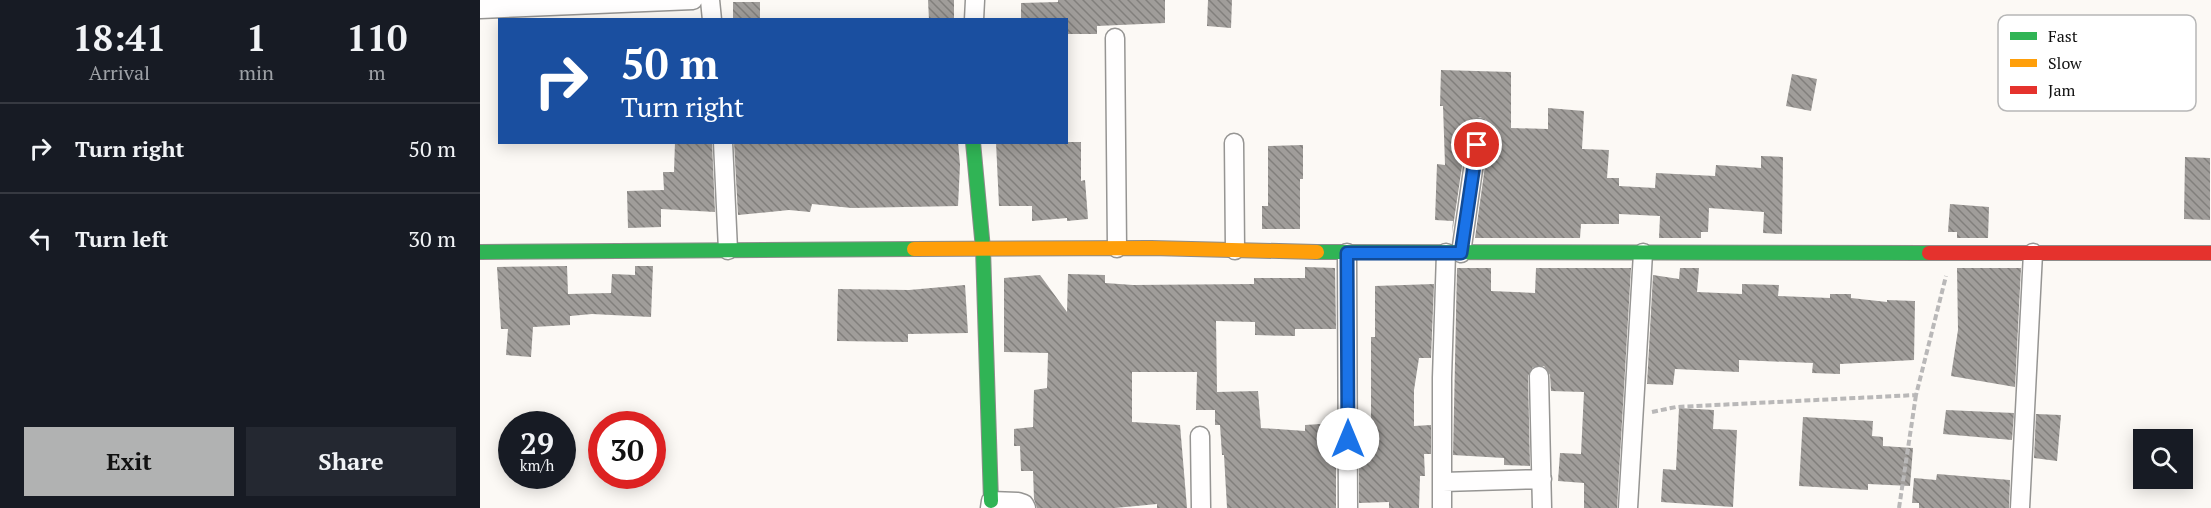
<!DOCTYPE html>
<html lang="en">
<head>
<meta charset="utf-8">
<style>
  body { margin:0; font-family:"PT Serif",serif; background:#242831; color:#f1f3f6; height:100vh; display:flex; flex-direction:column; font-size:22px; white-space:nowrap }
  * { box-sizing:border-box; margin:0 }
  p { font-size:20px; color:#9ea1a6 }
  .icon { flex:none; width:33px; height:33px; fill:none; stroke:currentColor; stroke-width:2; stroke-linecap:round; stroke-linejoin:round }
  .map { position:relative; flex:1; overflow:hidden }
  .details { display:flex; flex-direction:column; background:#171b24; width:480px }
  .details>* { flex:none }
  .guide { position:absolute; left:18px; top:18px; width:570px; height:126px; border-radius:0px; box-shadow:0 3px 15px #0003; background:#1a4fa0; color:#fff; overflow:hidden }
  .fabs { position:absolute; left:1653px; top:429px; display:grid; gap:12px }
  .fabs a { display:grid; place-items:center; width:60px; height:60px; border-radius:0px; background:#171b24; box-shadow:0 3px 15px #0003; font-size:30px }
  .speed { position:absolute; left:18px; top:411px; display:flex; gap:12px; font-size:30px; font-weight:700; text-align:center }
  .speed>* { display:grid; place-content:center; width:78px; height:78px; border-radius:50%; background:#171b24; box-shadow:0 3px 15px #0003; line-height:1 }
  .speed small { font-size:15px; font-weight:400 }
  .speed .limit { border:9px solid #d22; background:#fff; color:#111 }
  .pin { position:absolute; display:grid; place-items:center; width:51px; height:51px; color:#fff; margin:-26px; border:3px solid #fff; border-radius:50%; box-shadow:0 2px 6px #0007 }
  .me { position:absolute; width:66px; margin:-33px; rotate:0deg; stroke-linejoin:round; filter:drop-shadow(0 0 4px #0008) }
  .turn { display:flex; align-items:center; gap:21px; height:126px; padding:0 24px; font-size:27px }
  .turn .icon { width:78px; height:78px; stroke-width:2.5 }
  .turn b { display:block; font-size:42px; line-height:51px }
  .eta { display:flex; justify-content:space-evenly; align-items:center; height:102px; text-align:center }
  .eta b { font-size:36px; font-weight:800; line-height:42px }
  .action { display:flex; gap:12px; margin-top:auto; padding:12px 24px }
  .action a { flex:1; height:69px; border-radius:0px; background:#b1b2b2; color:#111; font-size:24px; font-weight:800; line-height:69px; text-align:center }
  .action a+a { background:#242831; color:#f1f3f6 }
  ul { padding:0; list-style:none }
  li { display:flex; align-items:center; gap:18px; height:90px; padding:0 24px; border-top:2px solid #363941 }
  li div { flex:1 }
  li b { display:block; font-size:22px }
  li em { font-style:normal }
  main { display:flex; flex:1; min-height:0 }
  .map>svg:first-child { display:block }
</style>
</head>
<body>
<main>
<section class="details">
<div class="eta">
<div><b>18:41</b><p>Arrival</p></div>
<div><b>1</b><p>min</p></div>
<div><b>110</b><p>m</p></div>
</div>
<ul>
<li><svg class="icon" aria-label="right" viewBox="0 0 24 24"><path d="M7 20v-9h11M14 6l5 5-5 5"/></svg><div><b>Turn right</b></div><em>50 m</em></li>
<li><svg class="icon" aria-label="left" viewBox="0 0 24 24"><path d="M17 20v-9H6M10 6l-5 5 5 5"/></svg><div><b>Turn left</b></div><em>30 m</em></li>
</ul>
<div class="action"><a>Exit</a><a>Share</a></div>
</section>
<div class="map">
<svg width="1731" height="508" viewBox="0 0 1731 508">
  <defs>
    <pattern id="building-back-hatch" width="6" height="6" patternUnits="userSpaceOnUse" patternTransform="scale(1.5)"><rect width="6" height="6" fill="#a09d9a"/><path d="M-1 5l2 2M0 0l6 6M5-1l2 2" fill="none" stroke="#817f7c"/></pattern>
  </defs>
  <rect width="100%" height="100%" fill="#fcf9f5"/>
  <path fill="url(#building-back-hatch)" d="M448,0H474V20H449Z
    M578,0H685V23L617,26V34H586V20H541V3L578,2Z
    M728,0H752L751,28L727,26Z
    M253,2H280V20H253Z
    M961,70L1031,72V128L1068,129V108L1104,111L1102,149L1129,150L1127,178H1139V186L1175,188L1176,173L1235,176L1236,165L1281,168V156L1303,157L1302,234L1283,233L1284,212L1229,208L1228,232H1221V238H1179L1180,216L1139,214V224H1101L1100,238H995L1010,130L1006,120L1000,117L991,121L988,126L972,234L973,221L955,220L957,164L965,165L963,106H960Z
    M1312,74L1337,79L1331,111L1306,106Z
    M195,142H232L235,212L181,209V227L148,228L147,191L184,190L183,172H194Z
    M254,142H478L480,165L478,206L372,208L332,204L330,212L309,210L258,215Z
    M516,142H601V181L605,180L608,219L587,221V218L552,221V206H519Z
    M823,145V179H820V229H782V206H788V146Z
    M1705,157L1730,158V220L1704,219Z
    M1470,204L1509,207L1508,238H1477V232H1468Z
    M87,266L88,294L131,293L132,274L155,275V266H173L171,317L112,314L90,316V325L53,327L51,357L26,355L28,329H21L17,267Z
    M825,267L855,268L856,329H815V336L775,335V322L736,321L737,392L778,391L781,428L825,431V425L856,423V508H747L744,455H742L740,425H735V410H716L717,372H652V422L700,425L707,508H677V504L635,508H557L554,499L553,471H541L540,446H534V429L553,427L554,390L567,388L568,353L524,352V278L560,275L587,312L588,274L625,275V283L653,285L774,284V278H825Z
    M977,268H1011V291L1055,293L1056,268H1151L1137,508H1104V483L1078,481L1080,453L1101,454L1104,392L1071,391L1070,375L1064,366L1053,367L1048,376L1050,466L1024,465V458L973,455Z
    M1200,268H1219L1217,292L1262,294V284L1299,285L1298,296L1350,298V294H1371V298L1407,302V300L1435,301L1434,360L1360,364V374L1332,373L1333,363L1259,360V372L1195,369L1193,385L1167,384L1173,275L1199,279Z
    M1477,268H1541L1535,387L1471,376L1478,330Z
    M954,284L951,358H939L934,390V426L951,425V454H944L945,476H940L939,508H909V502L879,503V447H889L890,421H891V337H895V286Z
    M485,285L488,333L428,334V342L357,341L358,289L429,290Z
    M1199,408L1234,410L1233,429L1257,430L1253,507L1181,502L1183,469L1196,470Z
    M1466,410L1534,413L1532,440L1463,434Z
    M1556,414L1581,415L1577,461L1554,458Z
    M1323,417L1393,421L1392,436L1403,437V446L1433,448L1430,486L1388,484V490L1319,486Z
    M1457,474L1530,480L1529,508H1439V503H1432L1434,478L1456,480Z"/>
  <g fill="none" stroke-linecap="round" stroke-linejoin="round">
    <defs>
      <path id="street" d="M230,0L232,20
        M0,9L213,0
        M494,20L495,0
        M635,38L637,248
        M243,142L248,250
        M754,143L755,250
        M867,253L868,508
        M981,253L999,128
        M1059,376L1062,508
        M720,436L721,508
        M963,482L1062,479
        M510,508L511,501L538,502L544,504L546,508
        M962,508V378L966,253
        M1148,508L1163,253
        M1540,508L1553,253"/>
      <path id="fast" d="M493,142L503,249L511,501
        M0,252L434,249
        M837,252L1449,253"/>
      <path id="slow" d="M434,249L671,248L837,252"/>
      <path id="jam" d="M1449,253H1731"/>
    </defs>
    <use href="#street" stroke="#969593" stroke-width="21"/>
    <use href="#fast" stroke="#8d8c8a" stroke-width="16"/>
    <use href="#slow" stroke="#8d8c8a" stroke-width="16"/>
    <use href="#jam" stroke="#8d8c8a" stroke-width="16"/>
    <path stroke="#b9b8b8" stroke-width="4" stroke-dasharray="6 3" stroke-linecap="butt" d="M1172,412L1196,407L1436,395L1466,276
      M1419,508L1436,395"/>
    <use href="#street" stroke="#fffefe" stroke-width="18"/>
    <use href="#fast" stroke="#30b455" stroke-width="14"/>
    <use href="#slow" stroke="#ff9f0a" stroke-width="14"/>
    <use href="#jam" stroke="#e5322d" stroke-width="14"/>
  </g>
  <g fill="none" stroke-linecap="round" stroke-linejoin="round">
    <defs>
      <path id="route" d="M868,439L867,253H981L997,145"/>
    </defs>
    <use href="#route" stroke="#114b97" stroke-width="15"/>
    <use href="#route" stroke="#1a73e8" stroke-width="10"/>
  </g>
  <rect x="1518" y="15" width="198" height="96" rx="9" fill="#fff" stroke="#b7b7b7" stroke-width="1.5"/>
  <rect x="1530" y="32" width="27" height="8" fill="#30b455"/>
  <rect x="1530" y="59" width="27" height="8" fill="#ff9f0a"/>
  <rect x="1530" y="86" width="27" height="8" fill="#e5322d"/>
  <g font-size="16" fill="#101010">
    <text x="1568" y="42">Fast</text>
    <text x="1568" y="69">Slow</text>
    <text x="1568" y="96">Jam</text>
  </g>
</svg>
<div class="fabs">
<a><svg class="icon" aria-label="search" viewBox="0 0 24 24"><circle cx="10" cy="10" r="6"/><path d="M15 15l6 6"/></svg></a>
</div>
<div class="speed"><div>29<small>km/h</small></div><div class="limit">30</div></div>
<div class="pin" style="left:997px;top:145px;background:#d93025"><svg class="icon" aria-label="arrive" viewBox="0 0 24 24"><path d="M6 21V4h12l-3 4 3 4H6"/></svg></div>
<svg class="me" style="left:868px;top:439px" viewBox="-20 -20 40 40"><circle r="19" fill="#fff"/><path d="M0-13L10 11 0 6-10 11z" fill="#1a73e8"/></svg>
<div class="guide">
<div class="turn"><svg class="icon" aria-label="right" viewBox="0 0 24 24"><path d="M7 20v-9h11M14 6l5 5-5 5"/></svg><div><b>50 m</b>Turn right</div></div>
</div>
</div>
</main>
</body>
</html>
